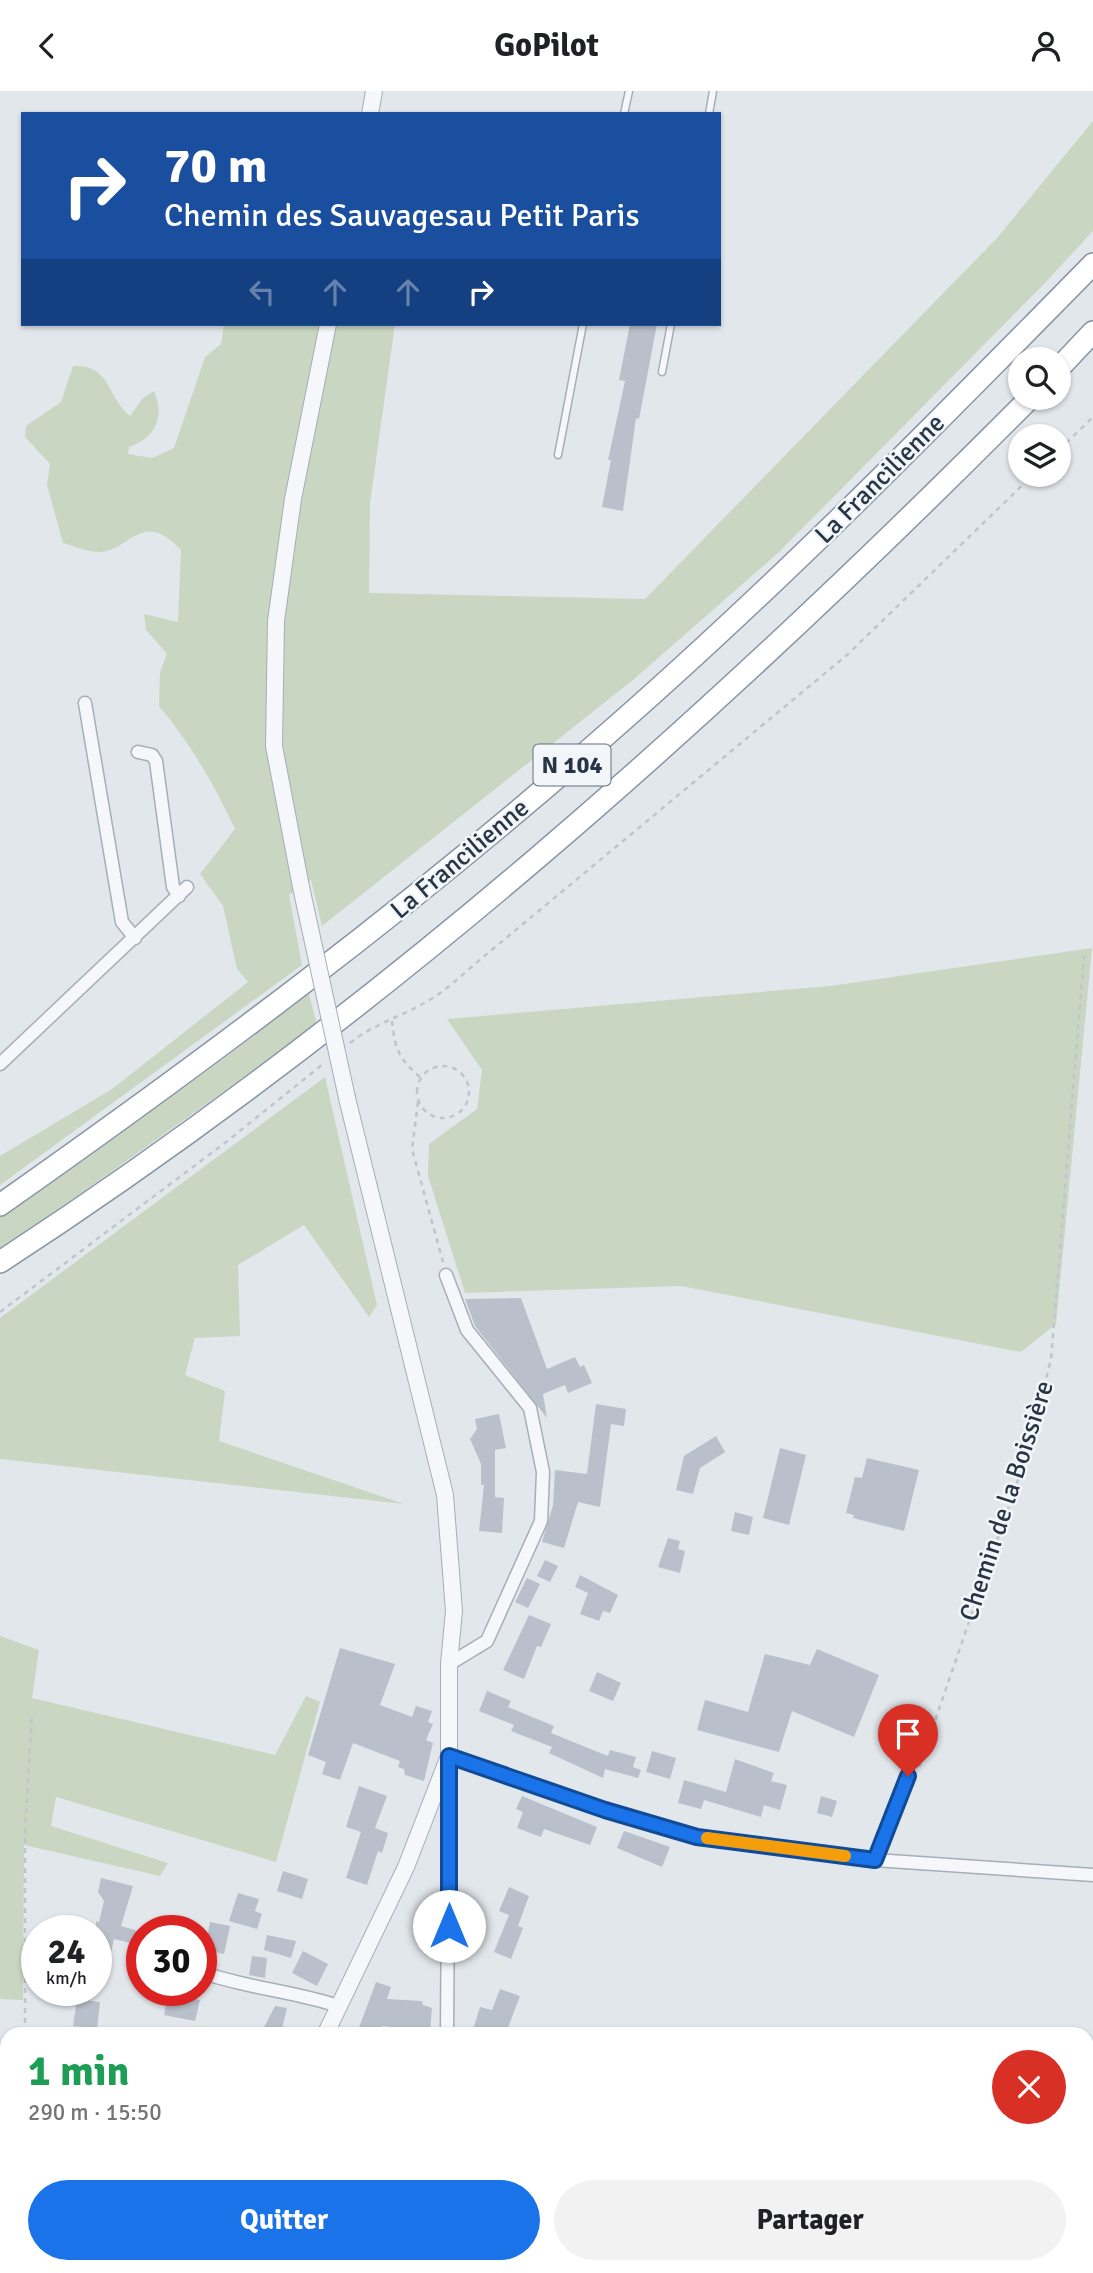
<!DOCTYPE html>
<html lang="fr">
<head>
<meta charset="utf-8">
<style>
  body { margin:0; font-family:Signika,sans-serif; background:#f2f2f2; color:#202124; height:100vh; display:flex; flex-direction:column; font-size:26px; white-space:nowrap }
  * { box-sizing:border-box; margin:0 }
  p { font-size:23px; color:#757577 }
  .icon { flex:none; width:38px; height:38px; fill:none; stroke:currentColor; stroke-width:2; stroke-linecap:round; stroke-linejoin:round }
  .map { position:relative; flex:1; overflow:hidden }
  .panel { position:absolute; left:0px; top:1936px; width:1094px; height:247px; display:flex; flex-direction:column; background:#fff; border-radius:21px 21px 0 0; box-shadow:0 2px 5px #0004 }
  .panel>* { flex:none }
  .banner { position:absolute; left:21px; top:21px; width:700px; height:214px; border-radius:0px; box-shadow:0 2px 5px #0004; background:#1a4fa0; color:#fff; overflow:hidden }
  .fabs { position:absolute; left:1008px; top:256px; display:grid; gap:14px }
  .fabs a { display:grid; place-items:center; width:63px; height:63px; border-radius:50%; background:#fff; box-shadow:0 2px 5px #0004; font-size:35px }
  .speed { position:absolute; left:21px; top:1824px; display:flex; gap:14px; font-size:35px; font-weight:700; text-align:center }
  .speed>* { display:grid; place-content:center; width:91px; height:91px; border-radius:50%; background:#fff; box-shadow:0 2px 5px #0004; line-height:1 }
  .speed small { font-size:18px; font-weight:400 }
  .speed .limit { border:10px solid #d22; background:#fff; color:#111 }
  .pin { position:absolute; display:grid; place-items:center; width:60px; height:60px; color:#fff; margin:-72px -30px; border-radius:50% 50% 50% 0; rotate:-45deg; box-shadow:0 0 7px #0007 }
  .pin .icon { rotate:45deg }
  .me { position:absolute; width:77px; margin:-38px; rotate:0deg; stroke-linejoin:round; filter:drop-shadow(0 0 5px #0008) }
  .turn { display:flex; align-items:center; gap:24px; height:147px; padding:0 28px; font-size:32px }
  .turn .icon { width:91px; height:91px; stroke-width:2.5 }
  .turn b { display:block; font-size:49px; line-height:60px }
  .lanes { display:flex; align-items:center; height:66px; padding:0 28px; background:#0003; justify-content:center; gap:35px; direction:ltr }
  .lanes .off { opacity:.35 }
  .round { display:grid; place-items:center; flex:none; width:74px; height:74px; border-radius:37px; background:#f2f2f2 }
  .summary { display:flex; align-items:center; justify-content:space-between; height:119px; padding:0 28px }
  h1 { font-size:42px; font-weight:700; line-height:52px; color:#1e9e55 }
  .primary-button { display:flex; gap:14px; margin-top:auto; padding:14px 28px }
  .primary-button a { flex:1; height:80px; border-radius:42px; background:#1a73e8; color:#fff; font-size:28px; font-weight:700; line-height:80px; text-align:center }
  .primary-button a+a { background:#f2f2f2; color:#202124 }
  header { display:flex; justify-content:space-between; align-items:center; height:91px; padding:0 28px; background:#fff; font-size:32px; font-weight:700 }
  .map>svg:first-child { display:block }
</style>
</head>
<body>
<header><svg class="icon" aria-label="back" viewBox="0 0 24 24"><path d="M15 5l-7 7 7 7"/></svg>GoPilot<svg class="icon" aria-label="person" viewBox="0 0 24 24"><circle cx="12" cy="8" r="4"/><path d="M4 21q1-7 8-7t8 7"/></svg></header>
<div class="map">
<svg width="1093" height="2182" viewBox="0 0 1093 2182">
  <rect width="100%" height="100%" fill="#e2e7ec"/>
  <path fill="#c9d7c2" d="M1093,30V140L1045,192L778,462L633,589L322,835L311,789L289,804L302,874L0,1094V1065L112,998L248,891L237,878L223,815L200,783L235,738C214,694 191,653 159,615L160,581L167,563L146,539L144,523L178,531L181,459C143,418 132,457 101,461C90,462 74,455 63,452L47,394L50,373L25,346L26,335L61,311L73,275C111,273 106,305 130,325L143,307L154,300C165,325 156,347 129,356L128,363L152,367L174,357L205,266L221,253L224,233H395L370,412L369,502L645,508L997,147Z
    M1092,857L1056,1233L1021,1261L681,1195L465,1202L428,1085L429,1053L477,1018L482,979L447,928L830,895Z
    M309,903L317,934L0,1160V1126L210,978Z
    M325,986L377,1214L369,1226L304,1134L238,1174L240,1245L195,1247L185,1284L225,1300L219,1350L404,1413L0,1368V1227Z
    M0,1545L39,1559L32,1607L275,1664L306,1605L320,1611L276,1771L56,1706L51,1735L168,1772L160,1785L24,1754L23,1909L0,1908Z"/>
  <path fill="#b9c0cb" d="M630,233H657L639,328L636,327L623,420L602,416L611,369H608L625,290L619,289Z
    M521,1207L547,1278L575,1266L580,1276L584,1274L592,1292L568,1302L565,1294L543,1303L547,1327L475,1235L465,1208Z
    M596,1313L626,1318L624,1335L611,1333L600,1416L578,1411L564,1457L542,1451L553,1414L555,1379L587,1383Z
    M499,1323L506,1357L495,1359V1406L504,1407L502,1442L479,1440L484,1394H481V1373L470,1348L477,1338L475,1328Z
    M716,1345L725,1361L700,1377L693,1403L676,1399L684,1365Z
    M780,1357L806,1364L789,1434L763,1427Z
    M867,1367L919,1379L904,1440L853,1427L854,1424L846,1422L855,1386L862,1387Z
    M735,1421L753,1426L749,1444L731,1440Z
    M668,1447L680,1450L678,1458L685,1460L680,1482L658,1476Z
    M545,1469L558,1475L550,1491L537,1485Z
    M580,1484L618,1504L610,1522L603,1520L599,1530L580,1523L588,1502L575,1496Z
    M527,1487L540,1493L528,1517L515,1511Z
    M529,1524L551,1533L541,1556L537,1555L524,1588L503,1579Z
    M340,1557L395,1573L380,1614L412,1626L416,1615L432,1620L428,1631L433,1633L426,1649L433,1652L424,1690L405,1684L404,1678L398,1676L400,1670L353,1652L340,1689L322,1683L326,1671L308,1664Z
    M817,1558L879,1584L854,1646L792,1620L779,1661L697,1639L705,1609L748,1621L765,1563L810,1574Z
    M597,1581L621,1592L613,1610L589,1600Z
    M487,1600L511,1610L508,1616L554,1635L551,1642L608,1665L610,1659L636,1666L633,1676L641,1679L638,1687L605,1678L603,1687L549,1662L552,1656L511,1640L514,1634L479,1620Z
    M894,1639L906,1643L900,1666L888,1661Z
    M652,1660L676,1667L670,1688L646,1681Z
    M735,1668L774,1682L771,1690L787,1694L780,1719L764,1714L761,1726L704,1709L701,1718L678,1712L684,1689L726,1701Z
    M359,1695L387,1705L375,1737L388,1742L382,1762L378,1760L367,1794L346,1787L361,1741L346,1736Z
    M522,1705L597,1736L590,1754L544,1738L541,1746L517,1737L523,1721L516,1718Z
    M821,1705L837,1710L832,1726L817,1722Z
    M624,1740L670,1756L662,1776L617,1757Z
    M283,1780L308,1788L302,1808L277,1800Z
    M101,1787L133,1795L121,1835L141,1841L138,1854L114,1848L104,1894L96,1893V1830L99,1831L104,1810L98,1801Z
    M509,1796L529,1805L518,1835L523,1837L511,1868L494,1861L509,1824L499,1820Z
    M238,1802L259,1808L255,1820L262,1823L257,1838L229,1830Z
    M210,1831L230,1835L224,1863L205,1859Z
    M267,1844L296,1850L291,1867L264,1859Z
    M303,1860L328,1873L317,1895L292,1882Z
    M252,1865L267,1867L265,1887L249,1884Z
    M376,1891L391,1896L387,1908L422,1910L423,1914L432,1917L430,1940L382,1935L380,1942H357Z
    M500,1898L520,1905L506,1942H472L480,1916L492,1919Z
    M168,1903L200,1909L195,1930L164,1924Z
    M77,1908L100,1911L97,1938L73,1935Z
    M275,1915L287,1917L281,1942H261Z"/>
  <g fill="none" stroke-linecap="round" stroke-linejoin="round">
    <defs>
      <path id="service" d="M624,23L629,0
        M709,23L713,0
        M662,281L671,233
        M558,364L583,233"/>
      <path id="minor" d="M85,612L122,831L135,847
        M138,661L152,664L156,670L173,796L179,805
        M0,973L187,796
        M446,1184L467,1239L530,1317L543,1381L541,1430L487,1550L449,1573
        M875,1769L908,1685
        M201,1881C246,1897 293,1900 338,1915
        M447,1942L449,1665L605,1719L697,1746L875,1769L1093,1784
        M0,2039H7
        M454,2175L455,2182
        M33,2182L34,2175
        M339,2182V2175"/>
      <path id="tertiary" d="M370,23L374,0
        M301,796L274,655L276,530L293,408L328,233
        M326,1942L406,1776L449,1665V1573L454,1520L445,1404L347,1007
        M0,2172L7,2173"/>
      <path id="trunk" d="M1059,277L1093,241
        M0,1114C206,969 407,819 597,652C771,501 932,337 1093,173
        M0,1171C377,926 715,624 1031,306"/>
    </defs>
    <use href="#service" stroke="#a6aeb7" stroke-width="9"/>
    <use href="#minor" stroke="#a6aeb7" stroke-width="15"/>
    <use href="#tertiary" stroke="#a6aeb7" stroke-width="18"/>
    <use href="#trunk" stroke="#8895a5" stroke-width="24"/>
    <path stroke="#c0c5cb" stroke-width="2.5" stroke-dasharray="5 5" stroke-linecap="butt" d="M1059,359L1093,326
      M392,930C395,959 399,968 421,987
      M350,952C373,933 401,926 426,911C446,900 464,882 482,867L847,564L1034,383
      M417 1001a26 26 0 1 1 52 0a26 26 0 1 1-52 0Z
      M418,1011L412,1058L443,1171
      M0,1221L230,1048L323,973
      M919,1676L1029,1357L1051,1268L1084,865
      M25,1942V1739L32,1623
      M556,2182H570"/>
    <use href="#service" stroke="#f6f7fa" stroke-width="6"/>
    <use href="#minor" stroke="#f6f7fa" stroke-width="12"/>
    <use href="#tertiary" stroke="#f6f7fa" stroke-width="16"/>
    <use href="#trunk" stroke="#fff" stroke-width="21"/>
    <defs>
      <path id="tertiary-bridge" d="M301,796L347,1007"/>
    </defs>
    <use href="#tertiary-bridge" stroke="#a6aeb7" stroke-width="18" stroke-linecap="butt"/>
    <use href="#tertiary-bridge" stroke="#f6f7fa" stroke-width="16"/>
  </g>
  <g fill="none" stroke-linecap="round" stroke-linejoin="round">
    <defs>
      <path id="route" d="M449,1835V1665L605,1719L697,1746L875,1769L908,1685"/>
    </defs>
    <use href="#route" stroke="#114b97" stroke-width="18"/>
    <use href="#route" stroke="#1a73e8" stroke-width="12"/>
    <path stroke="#f59e0b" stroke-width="12" d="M707,1747L845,1765"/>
  </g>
  <g text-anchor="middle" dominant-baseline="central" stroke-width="5" stroke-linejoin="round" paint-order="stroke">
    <rect fill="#f2f6f9" stroke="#656f7c" stroke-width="2" x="533.5" y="653.5" width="77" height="41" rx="5"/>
    <g font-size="24" font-weight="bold" fill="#283546">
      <text x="572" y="674">N 104</text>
    </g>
    <g font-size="26" fill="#283546" stroke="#f2f6f9">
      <text transform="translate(880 388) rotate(-45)">La Francilienne</text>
      <text transform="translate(460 768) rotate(-40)">La Francilienne</text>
      <text transform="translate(1007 1410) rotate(-72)">Chemin de la Boissière</text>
    </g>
  </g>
</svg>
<div class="fabs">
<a><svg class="icon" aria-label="search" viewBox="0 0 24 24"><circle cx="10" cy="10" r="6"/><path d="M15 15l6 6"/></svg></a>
<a><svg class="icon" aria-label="layers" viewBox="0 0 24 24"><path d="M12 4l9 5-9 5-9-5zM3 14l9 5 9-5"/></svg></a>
</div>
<div class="speed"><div>24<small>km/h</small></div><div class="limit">30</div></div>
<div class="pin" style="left:908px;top:1685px;background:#d93025"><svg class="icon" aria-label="arrive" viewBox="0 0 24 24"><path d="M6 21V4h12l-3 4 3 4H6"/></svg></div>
<svg class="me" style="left:449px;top:1835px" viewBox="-20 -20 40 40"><circle r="19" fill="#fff"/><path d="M0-13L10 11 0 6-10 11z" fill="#1a73e8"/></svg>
<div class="banner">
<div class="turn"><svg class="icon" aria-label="right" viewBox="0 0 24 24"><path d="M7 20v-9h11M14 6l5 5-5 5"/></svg><div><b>70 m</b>Chemin des Sauvagesau Petit Paris</div></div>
<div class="lanes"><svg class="icon off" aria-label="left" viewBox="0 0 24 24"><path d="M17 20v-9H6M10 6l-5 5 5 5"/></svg><svg class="icon off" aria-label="ahead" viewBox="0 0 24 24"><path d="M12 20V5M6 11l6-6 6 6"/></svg><svg class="icon off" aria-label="ahead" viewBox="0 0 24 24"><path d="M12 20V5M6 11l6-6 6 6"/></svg><svg class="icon" aria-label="right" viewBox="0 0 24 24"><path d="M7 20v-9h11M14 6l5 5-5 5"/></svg></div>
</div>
<section class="panel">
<div class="summary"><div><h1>1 min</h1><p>290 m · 15:50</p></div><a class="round" style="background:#d93025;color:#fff"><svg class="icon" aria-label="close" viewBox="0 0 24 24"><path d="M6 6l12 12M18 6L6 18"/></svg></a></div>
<div class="primary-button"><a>Quitter</a><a>Partager</a></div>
</section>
</div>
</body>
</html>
